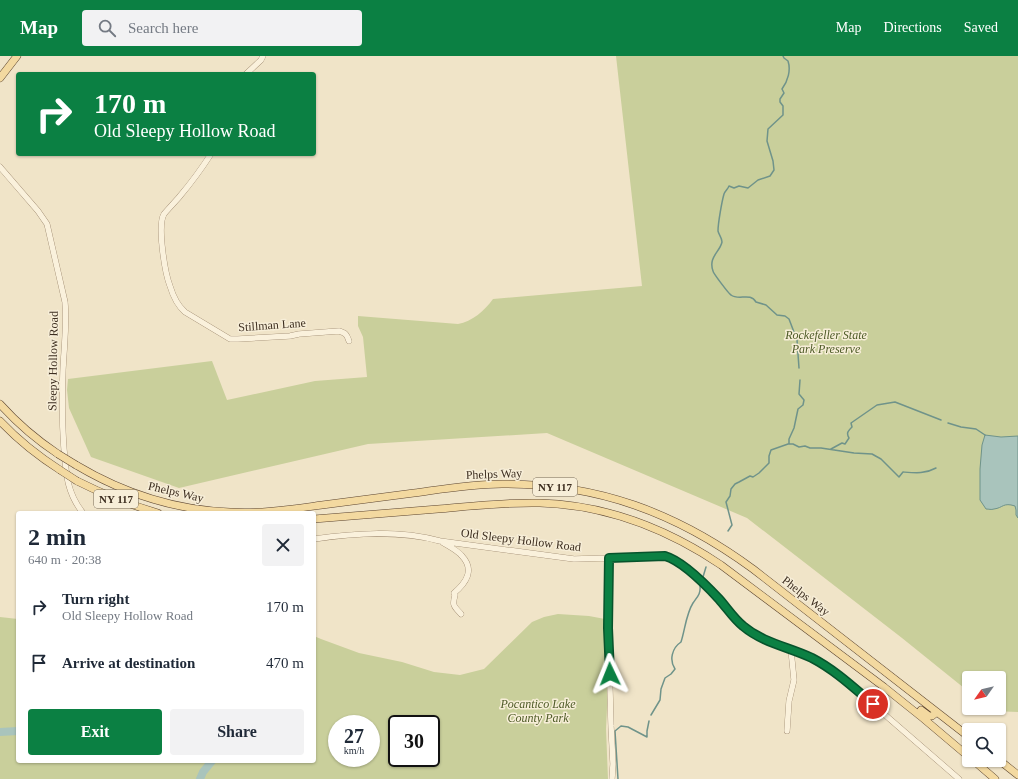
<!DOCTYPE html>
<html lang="en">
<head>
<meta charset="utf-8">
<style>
  body { margin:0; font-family:"Times New Roman",serif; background:#f2f2f3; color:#1f2937; height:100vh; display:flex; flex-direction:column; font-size:15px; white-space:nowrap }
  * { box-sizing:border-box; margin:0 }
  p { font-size:13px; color:#747a83 }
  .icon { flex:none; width:22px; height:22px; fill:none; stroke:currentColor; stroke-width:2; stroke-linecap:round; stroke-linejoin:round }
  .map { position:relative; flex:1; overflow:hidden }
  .details { position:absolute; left:16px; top:455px; width:300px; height:252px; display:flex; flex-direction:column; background:#fff; border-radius:4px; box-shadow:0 1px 3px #0004 }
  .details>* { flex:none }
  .top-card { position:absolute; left:16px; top:16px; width:300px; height:84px; border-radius:4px; box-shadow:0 1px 3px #0004; background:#0b8043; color:#fff; overflow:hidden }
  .needle { width:26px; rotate:236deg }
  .tools { position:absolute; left:962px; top:615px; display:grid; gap:8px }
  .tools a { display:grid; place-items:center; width:44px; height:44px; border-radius:4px; background:#fff; box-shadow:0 1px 3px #0004; font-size:20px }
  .speed { position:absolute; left:328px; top:659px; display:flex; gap:8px; font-size:20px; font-weight:700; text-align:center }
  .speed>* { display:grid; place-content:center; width:52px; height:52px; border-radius:50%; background:#fff; box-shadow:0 1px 3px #0004; line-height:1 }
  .speed small { font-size:10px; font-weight:400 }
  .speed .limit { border:2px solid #111; border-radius:6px; background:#fff; color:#111 }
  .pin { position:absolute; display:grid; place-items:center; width:34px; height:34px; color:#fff; margin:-17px; border:2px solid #fff; border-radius:50%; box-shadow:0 1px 4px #0007 }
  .me { position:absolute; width:44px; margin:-22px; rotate:358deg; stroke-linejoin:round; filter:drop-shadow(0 0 3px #0008) }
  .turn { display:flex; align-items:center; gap:14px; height:84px; padding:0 12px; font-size:18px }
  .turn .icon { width:52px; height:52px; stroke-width:2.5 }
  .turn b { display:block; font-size:28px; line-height:34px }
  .round { display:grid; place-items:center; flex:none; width:42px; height:42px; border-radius:4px; background:#f2f2f3 }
  .head { display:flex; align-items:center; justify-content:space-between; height:68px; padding:0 12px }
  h1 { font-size:24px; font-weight:600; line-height:30px }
  .primary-button { display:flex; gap:8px; margin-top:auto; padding:8px 12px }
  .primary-button a { flex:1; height:46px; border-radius:4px; background:#0b8043; color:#fff; font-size:16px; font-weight:600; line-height:46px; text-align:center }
  .primary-button a+a { background:#f2f2f3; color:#1f2937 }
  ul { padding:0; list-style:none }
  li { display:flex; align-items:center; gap:12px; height:56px; padding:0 12px }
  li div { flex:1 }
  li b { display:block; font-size:15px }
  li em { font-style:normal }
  header { display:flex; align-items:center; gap:24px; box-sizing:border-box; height:56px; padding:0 20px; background:#0b8043; color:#fff }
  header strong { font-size:19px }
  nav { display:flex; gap:22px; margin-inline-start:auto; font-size:14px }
  .search { width:280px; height:36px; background:#f2f2f3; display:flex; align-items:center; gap:10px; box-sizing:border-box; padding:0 14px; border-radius:4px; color:#747a83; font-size:15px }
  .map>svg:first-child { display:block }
</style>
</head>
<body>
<header>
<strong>Map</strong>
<div class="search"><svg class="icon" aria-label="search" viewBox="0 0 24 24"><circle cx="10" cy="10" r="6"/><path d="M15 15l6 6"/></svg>Search here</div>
<nav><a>Map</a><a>Directions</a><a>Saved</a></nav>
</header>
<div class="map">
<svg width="1018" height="723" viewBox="0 0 1018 723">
  <rect width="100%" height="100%" fill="#f0e4c8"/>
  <path fill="#c9cf9b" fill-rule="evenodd" d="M616,0H1018V656L992,655L988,652H999V622H969V636L902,582L747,462L547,377L368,388L179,432L91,401L69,352L67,334L68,323L212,305L227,344L315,325L367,321L363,281L358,270V260L458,268C472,266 485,254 493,243L642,230Z
    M558,558L589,560L605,563L610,626L607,652L606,673L608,723H0V561L18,563V705H314V580L321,583L359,597L402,606L434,616L460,619L484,613L532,566L544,561ZM337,668H371V702H337ZM397,668H431V702H397Z"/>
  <path fill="#a9c4bc" stroke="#6f938a" d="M985,379L1001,381L1018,380V462L1016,459V454L1015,450C1003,446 1003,452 994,453C991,454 989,453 986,453L980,444V413L982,389Z"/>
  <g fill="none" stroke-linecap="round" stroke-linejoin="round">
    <path stroke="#6f938a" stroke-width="1.5" d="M783,0L784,2L788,5C791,14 788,25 782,33L784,37L780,43V46L783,50V59L768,73L767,85L773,105L774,114L770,120L758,124L748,132L739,130L734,132L729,130C728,133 725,135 724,138C722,145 718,167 718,175C719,179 722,182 722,186C720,196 708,201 713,215C713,217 729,238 731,239C739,245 750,236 756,246L766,249L777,259L785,260L789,263L797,284L799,312
      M948,367L961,371L976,373L985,379
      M789,388V383L794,372L798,353L803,349L804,344L799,338L800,324
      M831,393L842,387L845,388L849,382C846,377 848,375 852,371L851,367L877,349L895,346L941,364
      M728,475L732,469L726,446L730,440L731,433L735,428L739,426L750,420L753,421L759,417L769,407V400L771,394L788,388H793L799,391L805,390L810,392H821L854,397L872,398L881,403L899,421L903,416C916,417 925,418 936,412
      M703,521L706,511
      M651,659L660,644L661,633L665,622L671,618L675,613C669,604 672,592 681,586C685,574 686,558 693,547C697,541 701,538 700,530
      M618,723L615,675L621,670L628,671L647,681V675L649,665"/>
    <path stroke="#a9c4bc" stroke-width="8" d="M0,676L18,675
      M200,723L203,716L212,705"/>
    <defs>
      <path id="minor" d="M246,18L261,4L263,0
        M211,98C202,112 191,127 180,140C175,146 169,152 164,158C157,170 165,217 170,230C173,240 177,249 185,256L230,283H238L290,280L299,278L339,275C346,277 347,279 349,285
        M0,111L38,155L47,168L65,246C67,269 64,291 63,314C62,340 62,367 64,393C66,418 67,437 83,457
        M314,483C355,477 399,474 440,485L574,503L609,502L656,499L665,500L672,502L681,507L704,528L718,542L742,570L752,577L763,583L811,602L826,610L839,619L959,723
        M442,486C448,490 457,494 462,500C475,514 466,527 454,537L455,539C452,550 454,550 461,558
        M609,502L608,571L610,633L611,670L613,708L612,723
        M787,675L789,645L794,624L791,594"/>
      <path id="major" d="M0,22L17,0
        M0,348C17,367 37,384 58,398
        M0,365C18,384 38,400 60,414
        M76,409C123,437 175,454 230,456C261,458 292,453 322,449C353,445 383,441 414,437C443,433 472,428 502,428C597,427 677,457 753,513L969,681
        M77,425C103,438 130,449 158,457
        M314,463C355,460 396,456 438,453C472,450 506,446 540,447C607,449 666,472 721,509L884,631L924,663L969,701
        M921,654L929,660H932L937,656
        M973,704L995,723
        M999,704L1018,719"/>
    </defs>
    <use href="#minor" stroke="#8d765c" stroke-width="6"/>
    <use href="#major" stroke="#5b4430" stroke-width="8"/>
    <use href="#minor" stroke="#faf1dc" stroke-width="5.5"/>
    <use href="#major" stroke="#f3d9a0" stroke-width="7"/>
    <defs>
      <path id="major-bridge" d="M58,398L76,409
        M60,414L77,425"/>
    </defs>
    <use href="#major-bridge" stroke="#5b4430" stroke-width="8" stroke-linecap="butt"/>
    <use href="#major-bridge" stroke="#f3d9a0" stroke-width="7"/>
  </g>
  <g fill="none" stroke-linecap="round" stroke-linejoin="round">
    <defs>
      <path id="route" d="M610,618L608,572L609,502L665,500C682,505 706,529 719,543C727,552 734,563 743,570C763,587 789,591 812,602C835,614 853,631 873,648"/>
    </defs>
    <use href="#route" stroke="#07532c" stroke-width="10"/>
    <use href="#route" stroke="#0b8043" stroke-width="7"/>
  </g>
  <g text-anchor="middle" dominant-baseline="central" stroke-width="3" stroke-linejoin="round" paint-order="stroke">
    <g fill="#f7eed8" stroke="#756857" stroke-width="1">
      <rect x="533" y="422" width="44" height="18" rx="3"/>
      <rect x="94" y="434" width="44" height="18" rx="3"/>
    </g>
    <g font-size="11" font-weight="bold" fill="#3d2e20">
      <text x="555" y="431">NY 117</text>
      <text x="116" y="443">NY 117</text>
    </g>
    <g font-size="12" fill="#3d2e20" stroke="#f7eed8">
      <text transform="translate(272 269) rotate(-4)">Stillman Lane</text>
      <text transform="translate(53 305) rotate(-89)">Sleepy Hollow Road</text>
      <text transform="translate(494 418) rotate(-2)">Phelps Way</text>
      <text transform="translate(176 436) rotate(13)">Phelps Way</text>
      <text transform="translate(521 484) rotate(7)">Old Sleepy Hollow Road</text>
      <text transform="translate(806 540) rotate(38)">Phelps Way</text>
    </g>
    <g font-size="12" font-style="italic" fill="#4d5a26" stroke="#f7eed8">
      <text x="826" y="279">Rockefeller State<tspan x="826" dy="14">Park Preserve</tspan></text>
      <text x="538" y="648">Pocantico Lake<tspan x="538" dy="14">County Park</tspan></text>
    </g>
  </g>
</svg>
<div class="tools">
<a><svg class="needle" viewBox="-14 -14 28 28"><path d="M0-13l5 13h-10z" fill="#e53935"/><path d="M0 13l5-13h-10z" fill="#747a83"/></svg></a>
<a><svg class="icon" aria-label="search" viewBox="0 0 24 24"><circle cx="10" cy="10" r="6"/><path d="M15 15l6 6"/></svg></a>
</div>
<div class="speed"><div>27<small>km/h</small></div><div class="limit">30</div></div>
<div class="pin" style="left:873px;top:648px;background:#d93025"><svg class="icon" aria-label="arrive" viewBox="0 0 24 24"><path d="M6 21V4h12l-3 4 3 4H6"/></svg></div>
<svg class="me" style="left:610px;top:618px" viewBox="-20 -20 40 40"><path d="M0-17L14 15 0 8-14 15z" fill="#0b8043" stroke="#fff" stroke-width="4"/></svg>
<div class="top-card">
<div class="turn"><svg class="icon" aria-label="right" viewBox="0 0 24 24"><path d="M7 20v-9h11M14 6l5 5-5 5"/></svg><div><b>170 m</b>Old Sleepy Hollow Road</div></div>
</div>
<section class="details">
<div class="head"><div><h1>2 min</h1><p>640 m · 20:38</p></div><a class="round"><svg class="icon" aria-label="close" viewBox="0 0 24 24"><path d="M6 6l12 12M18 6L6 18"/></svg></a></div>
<ul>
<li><svg class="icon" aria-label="right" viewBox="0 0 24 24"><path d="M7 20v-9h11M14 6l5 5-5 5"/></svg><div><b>Turn right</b><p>Old Sleepy Hollow Road</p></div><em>170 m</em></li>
<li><svg class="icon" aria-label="arrive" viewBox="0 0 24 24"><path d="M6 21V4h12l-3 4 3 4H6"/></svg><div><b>Arrive at destination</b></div><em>470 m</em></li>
</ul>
<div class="primary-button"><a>Exit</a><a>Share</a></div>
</section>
</div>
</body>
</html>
